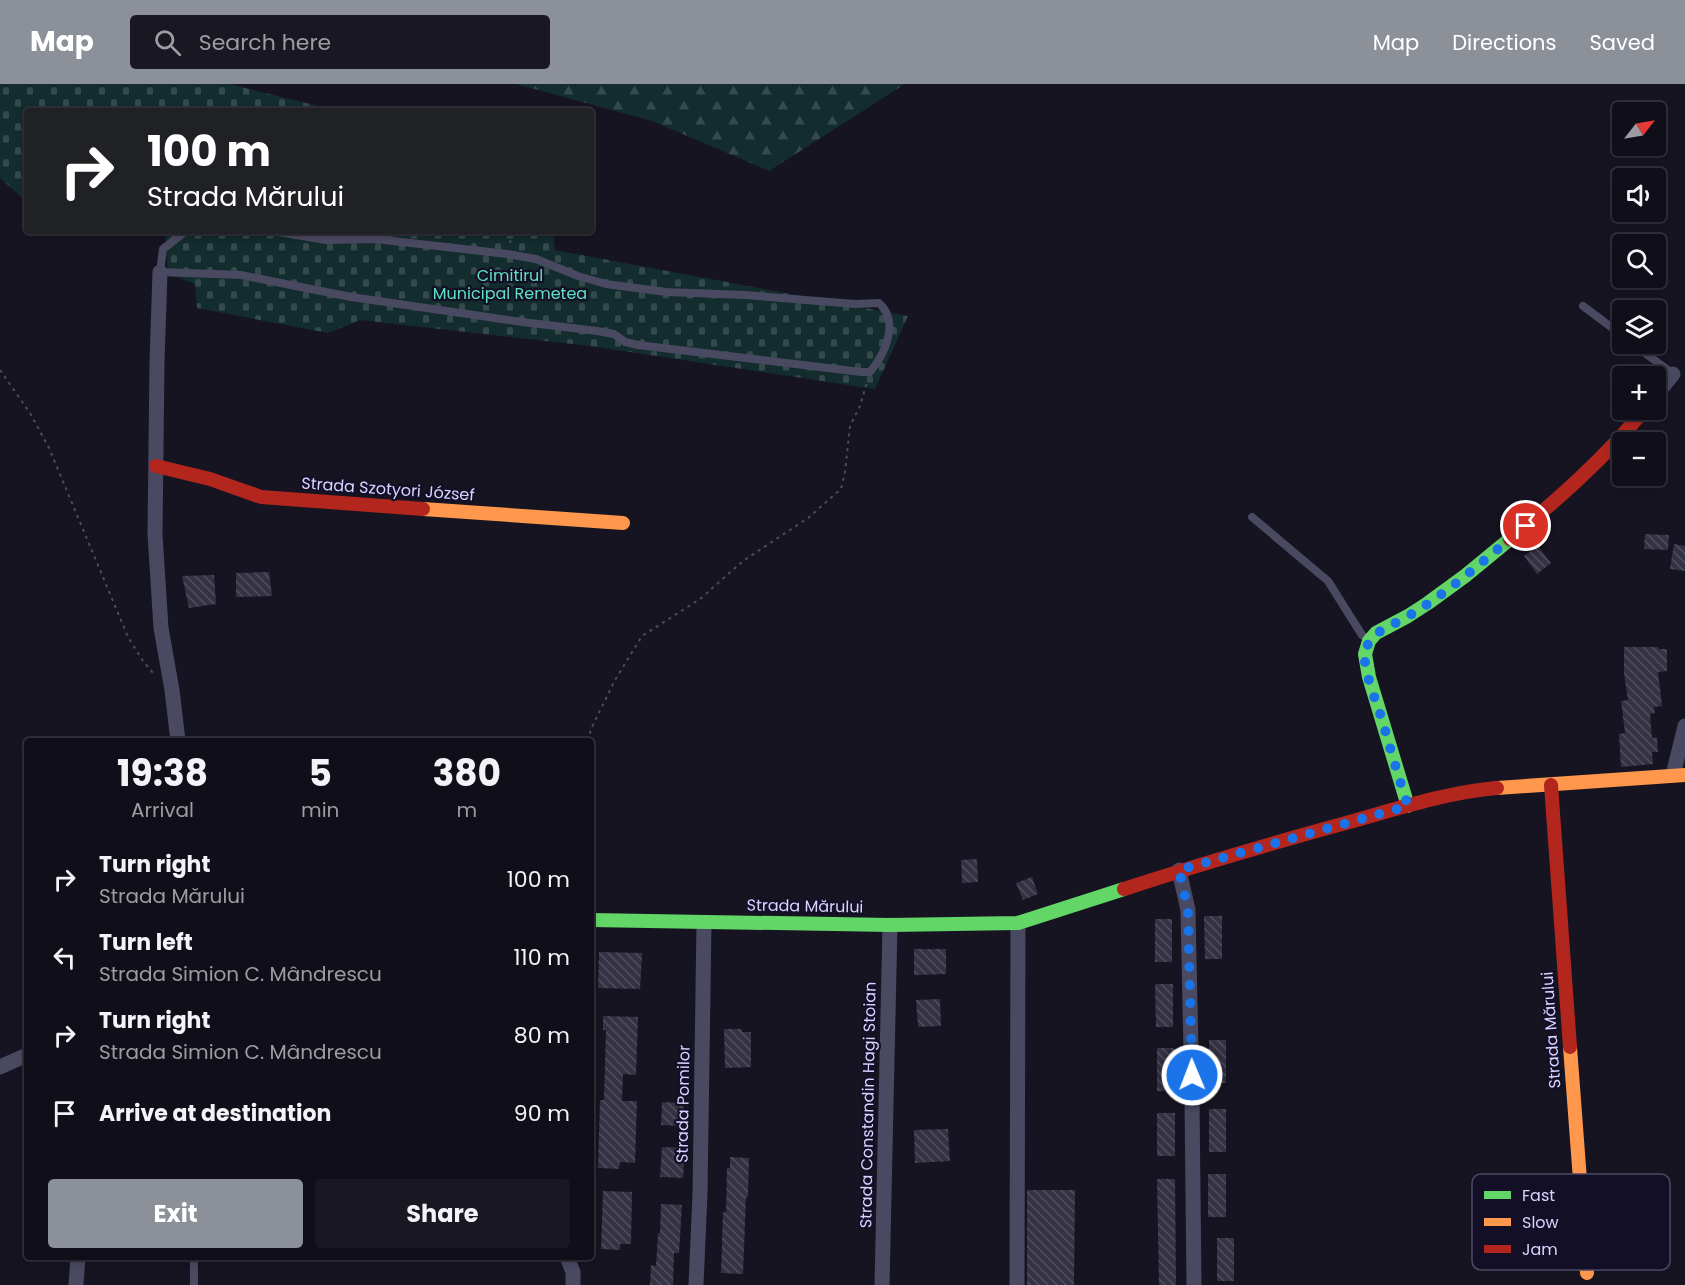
<!DOCTYPE html>
<html lang="en">
<head>
<meta charset="utf-8">
<style>
  body { margin:0; font-family:Poppins,sans-serif; background:#191822; color:#f1f3f6; height:100vh; display:flex; flex-direction:column; font-size:22px; white-space:nowrap }
  * { box-sizing:border-box; margin:0 }
  p { font-size:20px; color:#9c9ca2 }
  .icon { flex:none; width:33px; height:33px; fill:none; stroke:currentColor; stroke-width:2; stroke-linecap:round; stroke-linejoin:round }
  .map { position:relative; flex:1; overflow:hidden }
  .side { position:absolute; left:24px; top:654px; width:570px; height:522px; display:flex; flex-direction:column; background:#100f19; border-radius:6px; box-shadow:0 3px 9px #0003,0 0 0 2px #302f38 }
  .side>* { flex:none }
  .guide { position:absolute; left:24px; top:24px; width:570px; height:126px; border-radius:6px; box-shadow:0 3px 9px #0003,0 0 0 2px #302f38; background:#202124; color:#fff; overflow:hidden }
  .needle { width:39px; rotate:59deg }
  .fabs { position:absolute; left:1612px; top:18px; display:grid; gap:12px }
  .fabs a { display:grid; place-items:center; width:54px; height:54px; border-radius:6px; background:#100f19; box-shadow:0 3px 9px #0003,0 0 0 2px #302f38; font-size:30px }
  .pin { position:absolute; display:grid; place-items:center; width:51px; height:51px; color:#fff; margin:-26px; border:3px solid #fff; border-radius:50%; box-shadow:0 2px 6px #0007 }
  .me { position:absolute; width:66px; margin:-33px; rotate:359deg; stroke-linejoin:round; filter:drop-shadow(0 0 4px #0008) }
  .turn { display:flex; align-items:center; gap:21px; height:126px; padding:0 24px; font-size:27px }
  .turn .icon { width:78px; height:78px; stroke-width:2.5 }
  .turn b { display:block; font-size:42px; line-height:51px }
  .eta { display:flex; justify-content:space-evenly; align-items:center; height:102px; text-align:center }
  .eta b { font-size:36px; font-weight:700; line-height:42px }
  .button { display:flex; gap:12px; margin-top:auto; padding:12px 24px }
  .button a { flex:1; height:69px; border-radius:6px; background:#8c9099; color:#fff; font-size:24px; font-weight:700; line-height:69px; text-align:center }
  .button a+a { background:#191822; color:#f1f3f6 }
  ul { padding:0; list-style:none }
  li { display:flex; align-items:center; gap:18px; height:78px; padding:0 24px }
  li div { flex:1 }
  li b { display:block; font-size:22px }
  li em { font-style:normal }
  header { display:flex; align-items:center; gap:36px; box-sizing:border-box; height:84px; padding:0 30px; background:#8c9099; color:#fff }
  header strong { font-size:28px }
  nav { display:flex; gap:33px; margin-inline-start:auto; font-size:21px }
  .search { width:420px; height:54px; background:#191822; display:flex; align-items:center; gap:15px; box-sizing:border-box; padding:0 21px; border-radius:6px; color:#9c9ca2; font-size:22px }
  .map>svg:first-child { display:block }
</style>
</head>
<body>
<header>
<strong>Map</strong>
<div class="search"><svg class="icon" aria-label="search" viewBox="0 0 24 24"><circle cx="10" cy="10" r="6"/><path d="M15 15l6 6"/></svg>Search here</div>
<nav><a>Map</a><a>Directions</a><a>Saved</a></nav>
</header>
<div class="map">
<svg width="1685" height="1201" viewBox="0 0 1685 1201">
  <defs>
    <pattern id="forest-firs" width="22" height="20" patternUnits="userSpaceOnUse" patternTransform="scale(1.5)"><rect width="22" height="20" fill="#132c2d"/><path d="M5 1l3.5 6h-7zM16 11l3.5 6h-7z" fill="#354a4c"/></pattern>
    <pattern id="cemetery-stones" width="16" height="16" patternUnits="userSpaceOnUse" patternTransform="scale(1.5)"><rect width="16" height="16" fill="#132c2d"/><path d="M2 7V4a2 2 0 0 1 4 0v3zM10 15v-3a2 2 0 0 1 4 0v3z" fill="#354a4c"/></pattern>
    <pattern id="building-back-hatch" width="6" height="6" patternUnits="userSpaceOnUse" patternTransform="scale(1.5)"><rect width="6" height="6" fill="#343243"/><path d="M-1 5l2 2M0 0l6 6M5-1l2 2" fill="none" stroke="#514f5f"/></pattern>
  </defs>
  <rect width="100%" height="100%" fill="#161421"/>
  <path fill="url(#forest-firs)" d="M516,0H905L769,87L652,37Z"/>
  <path fill="url(#cemetery-stones)" d="M0,0H229L339,27H27V118L0,94Z
    M165,147H553L555,166L908,232L875,305L590,262L360,236L328,249L197,224L195,200L168,190Z"/>
  <path fill="url(#building-back-hatch)" d="M1645,450L1669,451L1668,466L1644,465Z
    M1674,460L1685,462V487L1670,485Z
    M1538,462L1551,479L1537,490L1524,472Z
    M269,488L272,512L236,513V489Z
    M214,491L216,520L189,524L182,492Z
    M1624,563H1658V565H1667V587L1658,588L1662,622L1654,623L1655,629L1650,630L1652,654L1657,653L1658,668H1652L1653,680L1621,683L1619,650L1625,649L1621,617L1628,616L1624,589Z
    M977,775L978,798L962,799L961,776Z
    M1032,793L1038,810L1023,816L1016,799Z
    M1204,832H1222V875H1205Z
    M1155,835H1172V878H1155Z
    M914,865H946V890L914,891Z
    M599,868L642,869L640,905L598,904Z
    M1155,900H1173V943H1156Z
    M940,915L941,942L918,943L916,916Z
    M603,932L638,933L636,991L623,990L622,1017H637L635,1079L620,1078L619,1085L598,1084L600,1016H604L606,946H603Z
    M724,945H742V948H751V983L725,984Z
    M1209,956H1226V999H1209Z
    M1157,964H1174V1007H1157Z
    M662,1018L684,1019L683,1042L661,1041Z
    M1209,1025H1226V1068H1209Z
    M1157,1029H1175V1072H1157Z
    M948,1045L950,1077L915,1079L914,1046Z
    M662,1063L685,1064L683,1094L660,1093Z
    M730,1073L749,1074L748,1113H746L743,1190L721,1189L723,1128L726,1129L727,1084H730Z
    M1208,1090H1226V1133H1208Z
    M1157,1095H1175L1176,1201H1159Z
    M1027,1106H1075L1074,1201H1027Z
    M603,1107L632,1108L631,1160H620V1166L601,1165Z
    M661,1120L682,1121L679,1169H674L673,1201H650L651,1181L656,1182L658,1149H660Z
    M1217,1154H1234V1197H1217Z"/>
  <g fill="none" stroke-linecap="round" stroke-linejoin="round">
    <path stroke="#44505f" stroke-width="2" stroke-dasharray="3 4.5" stroke-linecap="butt" d="M510,159L512,147
      M0,286L30,329L49,364L128,553L143,577L154,590
      M588,657L591,645L615,596L642,552L700,515L743,477L808,434L841,405L845,388L850,342L860,322L867,298"/>
    <path stroke="#4a4962" stroke-width="8" d="M186,147L163,165L160,188L241,191L351,213L522,238L597,247L614,250L625,258L638,261L861,288H870C885,270 900,238 879,219L855,220L745,211L666,208L606,200L578,192L536,175L507,170L376,155L326,156L273,147
      M1583,222L1623,252
      M1633,260L1673,290
      M1252,433L1328,497L1362,551L1368,556
      M194,1173V1201"/>
    <path stroke="#4a4962" stroke-width="15" d="M160,188L157,277L155,450L161,544L172,606L178,657
      M1656,311L1673,290
      M1673,691L1685,642
      M1179,786L1188,826L1192,1015L1194,1201
      M0,983L27,971
      M567,1173L573,1188V1201
      M76,1201L78,1173
      M696,1201L700,1110L704,839
      M882,1201L890,841
      M1017,1201L1018,839"/>
    <path stroke="#63d668" stroke-width="14" d="M1408,722L1369,593L1365,570L1369,557L1376,549L1408,532L1428,519L1465,492L1510,455
      M591,836L890,841L1018,839L1124,805"/>
    <path stroke="#ff974d" stroke-width="14" d="M423,425L623,439
      M1497,704L1685,691
      M1570,963L1587,1189"/>
    <path stroke="#b3261e" stroke-width="14" d="M156,382L210,395L261,413L423,425
      M1510,455C1557,416 1605,374 1644,326
      M1551,701L1570,963
      M1124,805C1200,780 1276,758 1353,737C1399,724 1449,708 1497,704"/>
  </g>
  <g fill="none" stroke-linecap="round" stroke-linejoin="round">
    <path stroke="#1a73e8" stroke-width="10" stroke-dasharray="0 18" d="M1192,991L1188,826L1179,786L1408,722C1399,695 1391,667 1383,639C1378,622 1362,584 1365,568C1370,548 1389,543 1405,534C1449,509 1487,473 1526,442"/>
  </g>
  <g text-anchor="middle" dominant-baseline="central" stroke-width="4.5" stroke-linejoin="round" paint-order="stroke">
    <g font-size="16" fill="#5fe0c0" stroke="#130f26">
      <text x="510" y="191">Cimitirul<tspan x="510" dy="18">Municipal Remetea</tspan></text>
    </g>
    <g font-size="16" fill="#d9d4ff" stroke="#130f26">
      <text transform="translate(388 405) rotate(4)">Strada Szotyori József</text>
      <text transform="translate(805 822) rotate(1)">Strada Mărului</text>
      <text transform="translate(1551 946) rotate(-94)">Strada Mărului</text>
      <text transform="translate(683 1020) rotate(-89)">Strada Pomilor</text>
      <text transform="translate(868 1021) rotate(-89)">Strada Constandin Hagi Stoian</text>
    </g>
  </g>
  <rect x="1472" y="1090" width="198" height="96" rx="9" fill="#130f26" stroke="#4e4a67" stroke-width="1.5"/>
  <rect x="1484" y="1107" width="27" height="8" fill="#63d668"/>
  <rect x="1484" y="1134" width="27" height="8" fill="#ff974d"/>
  <rect x="1484" y="1161" width="27" height="8" fill="#b3261e"/>
  <g font-size="16" fill="#d9d4ff">
    <text x="1522" y="1117">Fast</text>
    <text x="1522" y="1144">Slow</text>
    <text x="1522" y="1171">Jam</text>
  </g>
</svg>
<div class="fabs">
<a><svg class="needle" viewBox="-14 -14 28 28"><path d="M0-13l5 13h-10z" fill="#e53935"/><path d="M0 13l5-13h-10z" fill="#9c9ca2"/></svg></a>
<a><svg class="icon" aria-label="sound" viewBox="0 0 24 24"><path d="M4 9h4l5-4v14l-5-4H4zM17 9q2 3 0 6"/></svg></a>
<a><svg class="icon" aria-label="search" viewBox="0 0 24 24"><circle cx="10" cy="10" r="6"/><path d="M15 15l6 6"/></svg></a>
<a><svg class="icon" aria-label="layers" viewBox="0 0 24 24"><path d="M12 4l9 5-9 5-9-5zM3 14l9 5 9-5"/></svg></a>
<a>+</a>
<a>−</a>
</div>
<div class="pin" style="left:1526px;top:442px;background:#d93025"><svg class="icon" aria-label="arrive" viewBox="0 0 24 24"><path d="M6 21V4h12l-3 4 3 4H6"/></svg></div>
<svg class="me" style="left:1192px;top:991px" viewBox="-20 -20 40 40"><circle r="17" fill="#1a73e8" stroke="#fff" stroke-width="3"/><path d="M0-11L8 9 0 5-8 9z" fill="#fff"/></svg>
<div class="guide">
<div class="turn"><svg class="icon" aria-label="right" viewBox="0 0 24 24"><path d="M7 20v-9h11M14 6l5 5-5 5"/></svg><div><b>100 m</b>Strada Mărului</div></div>
</div>
<section class="side">
<div class="eta">
<div><b>19:38</b><p>Arrival</p></div>
<div><b>5</b><p>min</p></div>
<div><b>380</b><p>m</p></div>
</div>
<ul>
<li><svg class="icon" aria-label="right" viewBox="0 0 24 24"><path d="M7 20v-9h11M14 6l5 5-5 5"/></svg><div><b>Turn right</b><p>Strada Mărului</p></div><em>100 m</em></li>
<li><svg class="icon" aria-label="left" viewBox="0 0 24 24"><path d="M17 20v-9H6M10 6l-5 5 5 5"/></svg><div><b>Turn left</b><p>Strada Simion C. Mândrescu</p></div><em>110 m</em></li>
<li><svg class="icon" aria-label="right" viewBox="0 0 24 24"><path d="M7 20v-9h11M14 6l5 5-5 5"/></svg><div><b>Turn right</b><p>Strada Simion C. Mândrescu</p></div><em>80 m</em></li>
<li><svg class="icon" aria-label="arrive" viewBox="0 0 24 24"><path d="M6 21V4h12l-3 4 3 4H6"/></svg><div><b>Arrive at destination</b></div><em>90 m</em></li>
</ul>
<div class="button"><a>Exit</a><a>Share</a></div>
</section>
</div>
</body>
</html>
